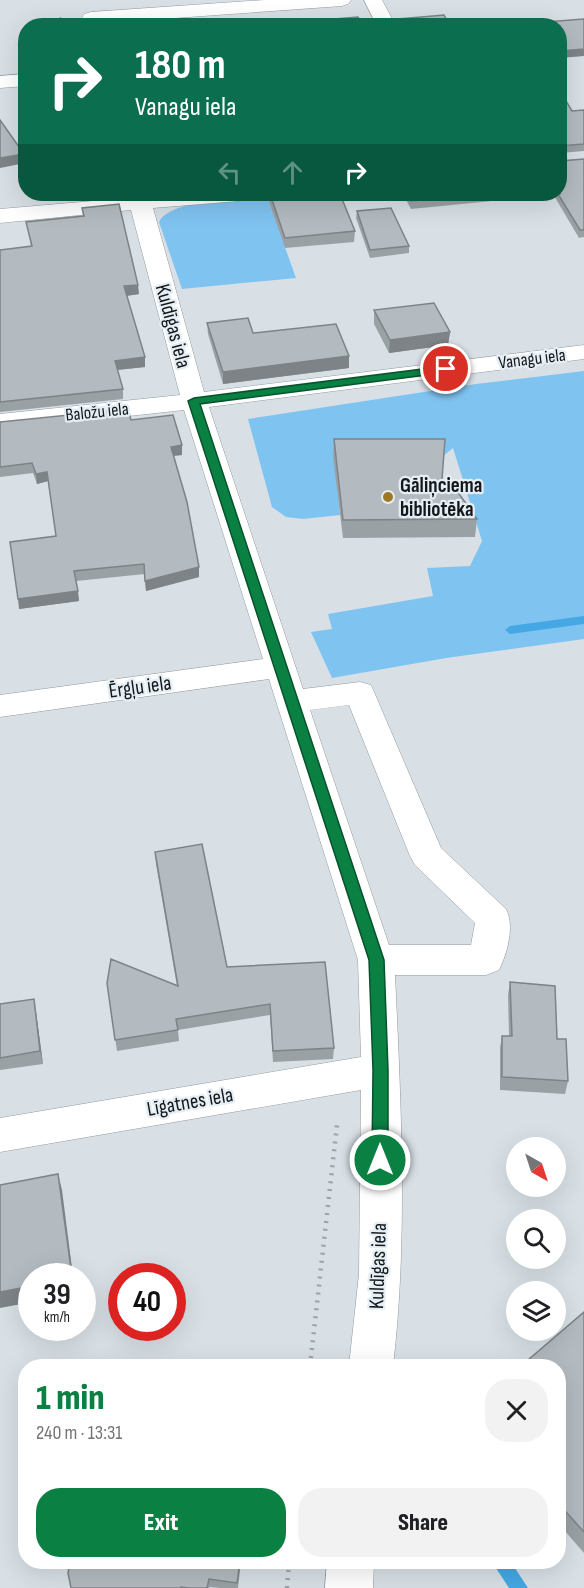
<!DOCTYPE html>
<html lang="en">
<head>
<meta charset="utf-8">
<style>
  body { margin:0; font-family:"Sofia Sans Condensed",sans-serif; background:#f2f2f2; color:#202124; height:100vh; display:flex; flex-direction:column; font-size:22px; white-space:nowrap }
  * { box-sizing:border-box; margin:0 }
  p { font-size:20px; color:#757577 }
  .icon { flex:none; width:33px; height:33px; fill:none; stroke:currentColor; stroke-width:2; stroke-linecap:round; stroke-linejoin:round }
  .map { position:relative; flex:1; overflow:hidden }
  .sheet { position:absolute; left:18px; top:1359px; width:548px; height:210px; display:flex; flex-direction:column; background:#fff; border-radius:24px; box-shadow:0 6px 24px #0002 }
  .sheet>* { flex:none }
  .banner { position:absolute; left:18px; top:18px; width:549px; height:183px; border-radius:24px; box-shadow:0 6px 24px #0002; background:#0b6e4f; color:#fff; overflow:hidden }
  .needle { width:39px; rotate:141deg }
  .buttons { position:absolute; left:506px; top:1137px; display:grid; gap:12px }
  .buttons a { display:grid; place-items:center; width:60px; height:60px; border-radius:50%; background:#fff; box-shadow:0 6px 24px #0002; font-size:30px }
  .speed { position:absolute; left:18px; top:1263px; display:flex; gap:12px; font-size:30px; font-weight:700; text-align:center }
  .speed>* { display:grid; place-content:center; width:78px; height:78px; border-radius:50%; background:#fff; box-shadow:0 6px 24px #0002; line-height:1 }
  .speed small { font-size:15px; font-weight:400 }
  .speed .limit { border:9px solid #d22; background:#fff; color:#111 }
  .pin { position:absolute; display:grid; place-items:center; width:51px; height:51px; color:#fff; margin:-26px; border:3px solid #fff; border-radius:50%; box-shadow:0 2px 6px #0007 }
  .me { position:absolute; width:66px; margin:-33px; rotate:0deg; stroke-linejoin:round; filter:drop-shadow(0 0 4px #0008) }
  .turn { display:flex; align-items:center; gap:21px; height:126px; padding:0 18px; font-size:27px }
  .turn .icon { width:78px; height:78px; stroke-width:2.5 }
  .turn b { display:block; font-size:42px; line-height:51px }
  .lanes { display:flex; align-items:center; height:57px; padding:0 18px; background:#0003; justify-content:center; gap:30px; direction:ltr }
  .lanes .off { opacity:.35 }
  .round { display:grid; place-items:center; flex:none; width:63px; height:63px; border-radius:24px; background:#f2f2f2 }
  .headline { display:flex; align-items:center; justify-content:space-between; height:102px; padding:0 18px }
  h1 { font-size:36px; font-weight:800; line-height:45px; color:#0b8043 }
  .primary-button { display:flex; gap:12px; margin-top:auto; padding:12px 18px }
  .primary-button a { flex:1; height:69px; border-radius:24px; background:#0b8043; color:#fff; font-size:24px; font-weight:800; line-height:69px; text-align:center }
  .primary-button a+a { background:#f2f2f2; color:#202124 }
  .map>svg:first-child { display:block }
</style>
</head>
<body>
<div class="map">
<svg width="584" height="1588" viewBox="0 0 584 1588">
  <rect width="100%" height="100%" fill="#d8e0e6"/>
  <path fill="#7fc3f1" d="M257,197L268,200L296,278L182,289L159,222C171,200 232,200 257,197Z
    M584,371V639L446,658L332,678L311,632L332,629L328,614L433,596L427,568L470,566L482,541L453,448L442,457H334L340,515L303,519L286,517L272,507L248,419L476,384Z"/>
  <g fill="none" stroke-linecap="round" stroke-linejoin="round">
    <path fill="#45a8e5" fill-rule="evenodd" d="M584,616V624L510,634L505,630L510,626Z
      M492,1562H511L528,1588H509Z"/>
    <defs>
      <path id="minor" d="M265,0H351L348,4L342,6L91,24L84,22L82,18L84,14L91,12Z
        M364,0H382L396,26H377Z
        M26,74V86L0,88V76Z
        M127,194H249L246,199L238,201L153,208L204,392L584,345V359L209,407L303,689L360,682L371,685L441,848L506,909C515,926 507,954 499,970L486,975H395C401,1102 408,1240 393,1366H349L359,1274L361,1090L0,1152V1118L361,1057L358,960L269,679L0,717V695L263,659L184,410L0,430V414L180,395L131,210L0,223V209L128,198ZM349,705L410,856L415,865L475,923L471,945H389L310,710Z
        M327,1562H374L373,1588H325Z"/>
    </defs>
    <use href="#minor" stroke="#939aa0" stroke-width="1"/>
    <path stroke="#9da3a8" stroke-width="2" stroke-dasharray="1 3" stroke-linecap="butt" d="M59,26L61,15"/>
    <path stroke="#9da3a8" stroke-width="4.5" stroke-dasharray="2 6" stroke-linecap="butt" d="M310,1366L337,1125
      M287,1588L289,1562"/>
    <use href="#minor" fill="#fff" fill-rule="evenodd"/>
  </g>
  <path fill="#9aa1a5" d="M560,91L572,111L584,110V151L560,153Z
    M584,159V237L579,238L553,194H560Z
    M266,194H340L355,231L354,242L285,248Z
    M403,194H493L492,201L411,209Z
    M82,208L139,294L127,296L145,357V367L117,370L123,389V399L0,412V250L31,246L26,222L83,216Z
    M357,211L409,246V253L370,258L356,218Z
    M374,310L450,332L448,345L389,353L374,324Z
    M207,323L349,356V368L223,384L208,334Z
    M131,420L182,445V455L173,456L199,577L146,591L145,574L76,581L79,601L19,609L56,536L48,481L37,484L33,473L0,477V422Z
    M334,439L442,479L477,519L475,537L343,538L333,457Z
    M155,852L227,967L334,1048L333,1059L273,1062L270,1015L178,1030L179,1041L117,1051L107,983L177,986L156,864Z
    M510,982L557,1039L568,1081L565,1094L500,1090V1048L502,1036H509L508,995Z
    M0,1004L36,1012L43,1064L0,1070Z
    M584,1312V1553L558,1523V1366Z
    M70,1562H241L238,1588H220L210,1587L209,1588H71Z"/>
  <path fill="#7d8386" d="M584,49V56L560,58V51Z
    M24,154L25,163L0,168V158Z
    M138,285L139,294L125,296L124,286Z
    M450,332L448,345L389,353L390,340Z
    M349,356V368L223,384V372Z
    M145,357V367L116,370L115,361Z
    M182,445V455L171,456V447Z
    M47,472L48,481L37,484L36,474Z
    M199,567V577L146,591L145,581Z
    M78,591L79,601L19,609L18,599Z
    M34,999L36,1012L43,1064L40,1051Z
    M58,1174L62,1190L73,1276H72Z
    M32,1286V1302L0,1308V1292Z"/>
  <path fill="#b3bbc0" stroke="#7d8386" stroke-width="1.5" d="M444,15L450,26H325L323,20L358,17L361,22L396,21L398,19Z
    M584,19V49L560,51V26L457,25L530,20L532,23Z
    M272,22L273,26H226Z
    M160,23L161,26L129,25Z
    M560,91L572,111L584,110V144L560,146Z
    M0,120L24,154L0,158Z
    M584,159V230H580L558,194H560V161Z
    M270,194H340L355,231L285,238Z
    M408,194H487L411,201Z
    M119,204L138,285L124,286L145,357L115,361L123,389L0,402V250L32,246L26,222L84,216L82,208Z
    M391,208L409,246L370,250L357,211Z
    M434,303L450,332L390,340L374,310Z
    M248,318L253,333L336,324L349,356L223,372L207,323Z
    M128,409L131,420L173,415L182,445L171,447L187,502L199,567L145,581L144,564L74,571L78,591L18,599L10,542L56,536L47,472L36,474L32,463L0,467V422Z
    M334,439H445L442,479L455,488L477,519L343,520Z
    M202,844L227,967L325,962L334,1048L273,1051L270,1004L176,1019L178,1030L115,1040L107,983L111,959L178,986L155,852Z
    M510,982L555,986L557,1039H566L568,1081L502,1077V1036H512Z
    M34,999L40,1051L0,1058V1004Z
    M58,1174L72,1276H32V1286L0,1292V1185Z
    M584,1312V1532L558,1503V1366H521Z
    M70,1562H240L237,1583L209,1579L207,1588H189L181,1587V1588H71L68,1573Z"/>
  <path fill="#0b8043" stroke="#07532c" stroke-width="1.5" d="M446,366L451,369L450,372L200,404L384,960L388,1070V1160L386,1166L380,1168L374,1166L372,1160L373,1070L369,960L188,401L194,398Z"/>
  <circle fill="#9d7925" stroke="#e5eef4" stroke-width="2" cx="388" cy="497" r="6"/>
  <g text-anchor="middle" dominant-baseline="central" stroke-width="4.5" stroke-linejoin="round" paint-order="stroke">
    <g font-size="18" fill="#15181a" stroke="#e5eef4">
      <text transform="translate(532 359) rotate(-7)">Vanagu iela</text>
      <text transform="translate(97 412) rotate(-6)">Baložu iela</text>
    </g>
    <g font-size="21" fill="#15181a" stroke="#e5eef4">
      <text transform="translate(173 326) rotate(75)">Kuldīgas iela</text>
      <text transform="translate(140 687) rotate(-8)">Ērgļu iela</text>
      <text transform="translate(190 1102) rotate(-10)">Līgatnes iela</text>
      <text transform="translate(378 1266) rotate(-88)">Kuldīgas iela</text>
    </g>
    <g font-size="21" font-weight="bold" fill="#15181a" stroke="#e5eef4" text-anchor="start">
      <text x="400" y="485">Gāliņciema<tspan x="400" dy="24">bibliotēka</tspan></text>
    </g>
  </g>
</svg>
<div class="buttons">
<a><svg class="needle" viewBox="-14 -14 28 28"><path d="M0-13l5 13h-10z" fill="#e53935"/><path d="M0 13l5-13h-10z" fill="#757577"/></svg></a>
<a><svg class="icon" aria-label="search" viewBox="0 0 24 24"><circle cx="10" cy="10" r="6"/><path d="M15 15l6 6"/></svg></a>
<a><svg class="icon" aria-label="layers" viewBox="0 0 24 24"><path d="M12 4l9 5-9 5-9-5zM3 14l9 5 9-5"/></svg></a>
</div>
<div class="speed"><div>39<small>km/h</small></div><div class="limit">40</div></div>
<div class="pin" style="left:446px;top:369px;background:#d93025"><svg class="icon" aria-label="arrive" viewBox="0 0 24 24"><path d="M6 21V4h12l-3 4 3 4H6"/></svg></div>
<svg class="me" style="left:380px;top:1160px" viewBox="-20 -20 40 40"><circle r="17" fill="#0b8043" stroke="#fff" stroke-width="3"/><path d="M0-11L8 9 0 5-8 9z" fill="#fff"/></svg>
<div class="banner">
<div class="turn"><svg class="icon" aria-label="right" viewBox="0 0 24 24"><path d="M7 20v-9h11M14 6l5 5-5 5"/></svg><div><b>180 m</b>Vanagu iela</div></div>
<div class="lanes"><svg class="icon off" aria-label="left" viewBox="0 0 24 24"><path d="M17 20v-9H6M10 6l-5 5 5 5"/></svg><svg class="icon off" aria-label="ahead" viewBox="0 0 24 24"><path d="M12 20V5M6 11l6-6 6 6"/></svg><svg class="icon" aria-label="right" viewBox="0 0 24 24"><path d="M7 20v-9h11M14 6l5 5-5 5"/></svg></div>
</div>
<section class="sheet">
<div class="headline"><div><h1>1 min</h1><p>240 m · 13:31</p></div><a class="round"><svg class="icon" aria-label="close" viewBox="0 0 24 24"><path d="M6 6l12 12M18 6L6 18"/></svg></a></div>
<div class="primary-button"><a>Exit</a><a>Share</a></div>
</section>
</div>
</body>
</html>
